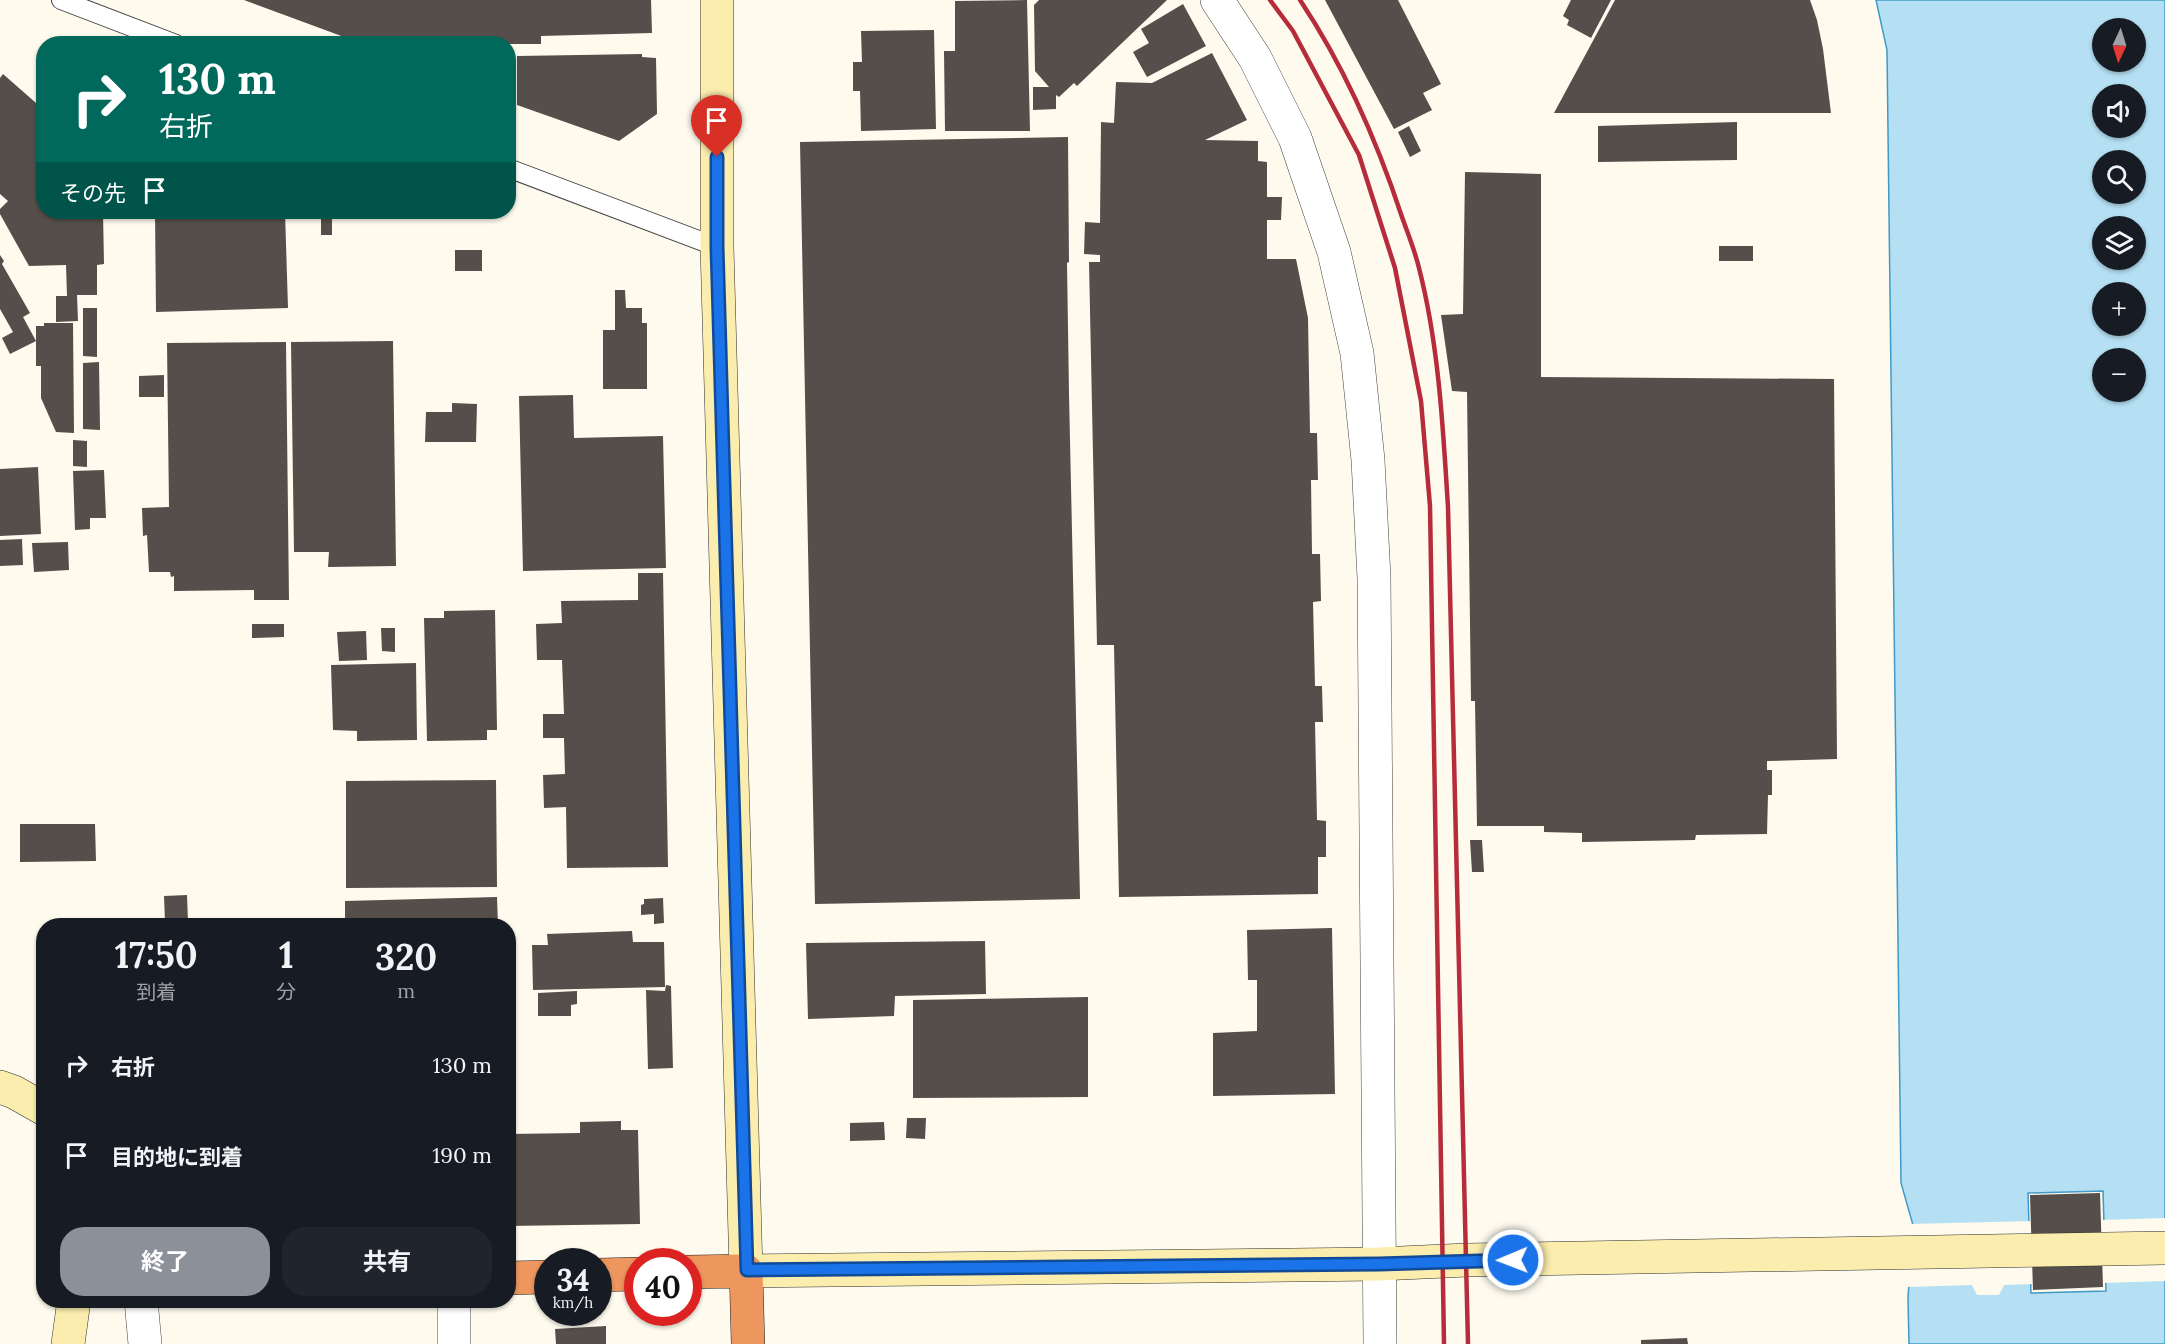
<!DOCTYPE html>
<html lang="ja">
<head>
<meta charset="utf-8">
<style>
  body { margin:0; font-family:Lora,"Noto Sans JP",serif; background:#20242c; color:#f1f3f6; height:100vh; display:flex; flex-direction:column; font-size:22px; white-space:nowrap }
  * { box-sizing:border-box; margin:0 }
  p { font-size:20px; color:#9ea1a6 }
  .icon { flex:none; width:33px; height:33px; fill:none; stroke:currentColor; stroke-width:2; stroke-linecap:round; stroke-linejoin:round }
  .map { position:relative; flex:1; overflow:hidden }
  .panel { position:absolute; left:36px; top:918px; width:480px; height:390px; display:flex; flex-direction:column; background:#171b24; border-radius:24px; box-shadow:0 2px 4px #0004 }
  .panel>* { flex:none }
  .guide { position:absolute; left:36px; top:36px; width:480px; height:183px; border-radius:24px; box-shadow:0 2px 4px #0004; background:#00695c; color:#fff; overflow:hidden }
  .needle { width:39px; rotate:184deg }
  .fabs { position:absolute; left:2092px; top:18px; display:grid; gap:12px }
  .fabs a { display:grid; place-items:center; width:54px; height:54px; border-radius:50%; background:#171b24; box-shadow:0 2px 4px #0004; font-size:30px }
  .speed { position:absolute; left:534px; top:1248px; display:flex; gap:12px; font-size:30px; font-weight:700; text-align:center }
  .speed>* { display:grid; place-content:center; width:78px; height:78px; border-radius:50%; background:#171b24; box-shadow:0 2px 4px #0004; line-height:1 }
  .speed small { font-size:15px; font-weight:400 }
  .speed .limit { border:9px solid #d22; background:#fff; color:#111 }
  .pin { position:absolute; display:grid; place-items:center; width:51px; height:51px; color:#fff; margin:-62px -26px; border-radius:50% 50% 50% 0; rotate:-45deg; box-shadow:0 0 6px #0007 }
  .pin .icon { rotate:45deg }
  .me { position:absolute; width:66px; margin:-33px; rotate:269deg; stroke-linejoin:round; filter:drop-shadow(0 0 4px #0008) }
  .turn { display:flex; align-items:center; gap:21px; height:126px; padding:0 24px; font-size:27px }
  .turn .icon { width:78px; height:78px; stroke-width:2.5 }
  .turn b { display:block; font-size:42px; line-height:51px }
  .then { display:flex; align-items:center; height:57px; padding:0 24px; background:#0003; gap:12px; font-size:22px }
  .eta { display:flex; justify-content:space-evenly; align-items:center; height:102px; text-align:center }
  .eta b { font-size:36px; font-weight:700; line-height:42px }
  .primary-button { display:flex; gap:12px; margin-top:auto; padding:12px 24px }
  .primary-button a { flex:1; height:69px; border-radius:24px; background:#8c9099; color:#fff; font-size:24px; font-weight:700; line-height:69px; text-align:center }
  .primary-button a+a { background:#20242c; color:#f1f3f6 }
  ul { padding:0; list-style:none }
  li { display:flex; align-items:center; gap:18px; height:90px; padding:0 24px }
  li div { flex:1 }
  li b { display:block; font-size:22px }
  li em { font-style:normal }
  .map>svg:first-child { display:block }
</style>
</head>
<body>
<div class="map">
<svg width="2165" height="1344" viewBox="0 0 2165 1344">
  <rect width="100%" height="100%" fill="#fefaee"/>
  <path fill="#b5e0f3" stroke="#4099c6" stroke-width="1.5" fill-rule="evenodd" d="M1876,0H2165V1344H1909L1908,1298L1913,1225L1901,1183L1887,50ZM2103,28H2136V62H2103ZM2103,94H2136V128H2103ZM2103,160H2136V194H2103ZM2103,226H2136V260H2103ZM2103,292H2136V326H2103ZM2103,358H2136V392H2103ZM2103,1191L2106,1291L2031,1293L2028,1193Z"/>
  <path fill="#fefaee" d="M2165,1218V1281L2103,1283L2101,1220Z
    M2032,1221L2033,1284L2004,1285L1999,1295H1977L1972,1285L1906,1287L1910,1224Z"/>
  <path fill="#554e4a" d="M244,0H651L652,33L541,36V44H363Z
    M1027,0L1030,131H945L944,51H955V1Z
    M1039,0H1167L1077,86L1074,83L1059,97L1056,95V109L1033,110V87H1049L1035,71L1034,5Z
    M1325,0H1398L1441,84L1423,93L1432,110L1394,129Z
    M1571,0H1611L1591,38L1567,25L1569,20L1563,16Z
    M1615,0H1810L1817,20L1823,49L1831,113H1554Z
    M1183,4L1206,46L1147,77L1133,52L1149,43L1141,29Z
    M934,30L936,129L861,131L860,91H853V62H862L861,31Z
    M1212,53L1247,120L1205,140L1258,141V161L1267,162V197H1282L1281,220H1267V259H1296L1308,318L1310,433H1317L1318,480H1311L1312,554H1320L1321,601L1313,602L1315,686H1322L1323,722H1315L1317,820L1326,821V857H1318V894L1119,897L1114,645H1097L1089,262H1100V255L1084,254L1085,222L1100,223L1101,122L1114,123L1116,82L1152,83Z
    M642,54V57L656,58L657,114L619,141L517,105V56Z
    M3,74L44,110V212H103L104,264L97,265V295H77L78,321L56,322V296H67L66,265L29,266L0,214V209L8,201L0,194V78Z
    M1737,122V160L1598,162V126Z
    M1409,126L1421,151L1410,157L1398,132Z
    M1068,137L1069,262L1067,263L1069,394L1080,899L815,904L800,142Z
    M1465,172L1541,174V377L1834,379L1837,759L1767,761V770H1772V795H1768L1767,834L1696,835L1695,840L1582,842V833L1544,832V826H1477L1475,701H1471L1467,392L1452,391L1441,315L1463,314Z
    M155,212H285L288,308L156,312Z
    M321,212H332V235H321Z
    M1719,246H1753V261H1719Z
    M455,250H482V271H455Z
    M0,255L4,261L2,264L30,313L23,317L36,341L10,354L2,338L13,332L0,309Z
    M615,290H625L626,308H642V323H647V389H603V330H615Z
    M83,308H97V357L83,356Z
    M44,323H73L74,433L56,432L41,398V366H36V326H44Z
    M393,341L396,566L328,567L329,552H294L291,342Z
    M286,342L289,600H254V590L174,591V576L171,577L170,572H149L147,535L143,536L142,508L169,507L167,343Z
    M99,362L100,430L83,429V363Z
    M164,375V397H139V376Z
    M573,395L574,438L663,436L666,568L523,571L519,396Z
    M452,403L477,404L476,442H425L426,412H452Z
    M73,440L87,441V467L73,466Z
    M38,467L41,534L0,536V469Z
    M104,470L106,518H90V529L75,530L73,471Z
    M22,539L23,565L0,566V540Z
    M68,542L69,570L34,572L32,543Z
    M638,573H663L668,867L567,868L566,807L544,808L543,775L565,774L564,738H543V714H564L562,660H537L536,624L562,623L561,601L638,600Z
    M495,610L497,730H487V740L427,741L424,618H444V611Z
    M252,624H284V637L252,638Z
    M381,628H395V652L382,651Z
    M366,631L367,660L339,661L337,632Z
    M416,663L417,740L357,741V731L333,730L331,665Z
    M496,780L497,887L346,888V781Z
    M20,824H95L96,861L20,862Z
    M1470,840H1482L1484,872H1472Z
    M187,895L188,922H165L164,896Z
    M497,897L498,926H345V901Z
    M663,898L664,923L654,924V914L641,915V905L644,904V899Z
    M1332,928L1335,1094L1213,1096V1033L1257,1031V980H1248L1247,930Z
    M632,931L633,942H664L665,987L533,990L532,945H548L547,934Z
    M985,941L986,994L895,996L894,1016L808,1019L806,943Z
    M666,985L671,986L673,1068L648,1069L646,990L665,991Z
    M577,991V1004L571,1005V1016H538V993Z
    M1088,997V1097L913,1098V1000Z
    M907,1118H926L925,1139L906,1138Z
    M621,1121V1130H638L640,1224L508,1226V1134L580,1133V1122Z
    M884,1122L885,1140L850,1141V1123Z
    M2100,1193L2103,1287L2033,1290L2030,1195Z
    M606,1326V1344H556L555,1329Z
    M1687,1338L1688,1344H1641V1340Z"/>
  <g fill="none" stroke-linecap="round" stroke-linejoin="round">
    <defs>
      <path id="lane" d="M61,0L176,44
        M508,168L717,247"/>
      <path id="street" d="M1217,0L1255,58L1295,138L1334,252L1357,353L1368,460L1374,578L1380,1344
        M141,1300L145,1344
        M454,1300V1344"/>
      <path id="secondary" d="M717,0V247L746,1271L1379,1264L1467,1260L2165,1248
        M0,1087L14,1092L44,1109
        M68,1344L74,1300"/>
      <path id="highway" d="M688,1272L746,1271L748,1344
        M598,1275L638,1274
        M508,1278L548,1277"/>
    </defs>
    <use href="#lane" stroke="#404040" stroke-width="20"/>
    <use href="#street" stroke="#404040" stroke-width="34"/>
    <use href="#secondary" stroke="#2f2f2f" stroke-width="34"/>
    <use href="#highway" stroke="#1e1e1e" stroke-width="34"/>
    <use href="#lane" stroke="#fff" stroke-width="18"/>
    <use href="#street" stroke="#fff" stroke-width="33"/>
    <use href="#secondary" stroke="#fbedad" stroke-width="33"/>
    <use href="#highway" stroke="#ed965e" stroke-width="33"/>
    <path stroke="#b62c3b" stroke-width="4.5" d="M1270,0L1293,31L1359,155L1395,268L1421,401L1430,506L1444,1344
      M1300,0C1344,66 1377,141 1402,217C1408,234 1415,251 1419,268C1439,346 1443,428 1448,507L1468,1344"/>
  </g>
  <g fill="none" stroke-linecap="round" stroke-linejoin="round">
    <defs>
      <path id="route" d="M717,157V247L747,1270L1379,1264L1513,1260"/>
    </defs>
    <use href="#route" stroke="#114b97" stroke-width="15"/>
    <use href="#route" stroke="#1a73e8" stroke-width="10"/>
  </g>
</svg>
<div class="fabs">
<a><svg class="needle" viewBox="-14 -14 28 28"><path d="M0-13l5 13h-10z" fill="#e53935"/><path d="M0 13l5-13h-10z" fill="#9ea1a6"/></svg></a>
<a><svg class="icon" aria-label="sound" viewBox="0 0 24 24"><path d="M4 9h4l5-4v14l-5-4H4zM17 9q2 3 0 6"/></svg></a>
<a><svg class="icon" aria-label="search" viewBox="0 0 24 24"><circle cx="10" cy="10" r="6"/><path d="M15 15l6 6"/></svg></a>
<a><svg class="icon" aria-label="layers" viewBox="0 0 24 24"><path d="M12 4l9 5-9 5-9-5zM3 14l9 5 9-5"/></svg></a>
<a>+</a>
<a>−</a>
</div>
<div class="speed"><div>34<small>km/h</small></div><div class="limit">40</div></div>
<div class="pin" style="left:717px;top:157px;background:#d93025"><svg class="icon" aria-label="arrive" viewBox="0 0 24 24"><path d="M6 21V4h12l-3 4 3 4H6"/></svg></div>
<svg class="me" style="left:1513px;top:1260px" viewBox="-20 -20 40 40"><circle r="17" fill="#1a73e8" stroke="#fff" stroke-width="3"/><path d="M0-11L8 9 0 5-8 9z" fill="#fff"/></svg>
<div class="guide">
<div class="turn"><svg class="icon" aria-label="right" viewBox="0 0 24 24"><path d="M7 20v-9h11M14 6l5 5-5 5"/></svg><div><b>130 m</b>右折</div></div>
<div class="then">その先<svg class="icon" aria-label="arrive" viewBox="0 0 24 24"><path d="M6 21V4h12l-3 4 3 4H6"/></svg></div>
</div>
<section class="panel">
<div class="eta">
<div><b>17:50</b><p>到着</p></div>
<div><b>1</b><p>分</p></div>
<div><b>320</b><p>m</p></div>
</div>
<ul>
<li><svg class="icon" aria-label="right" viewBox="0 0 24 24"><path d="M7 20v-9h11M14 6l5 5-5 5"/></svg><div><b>右折</b></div><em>130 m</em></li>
<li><svg class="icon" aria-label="arrive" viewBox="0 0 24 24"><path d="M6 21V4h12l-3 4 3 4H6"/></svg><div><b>目的地に到着</b></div><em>190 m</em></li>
</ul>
<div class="primary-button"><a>終了</a><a>共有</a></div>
</section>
</div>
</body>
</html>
